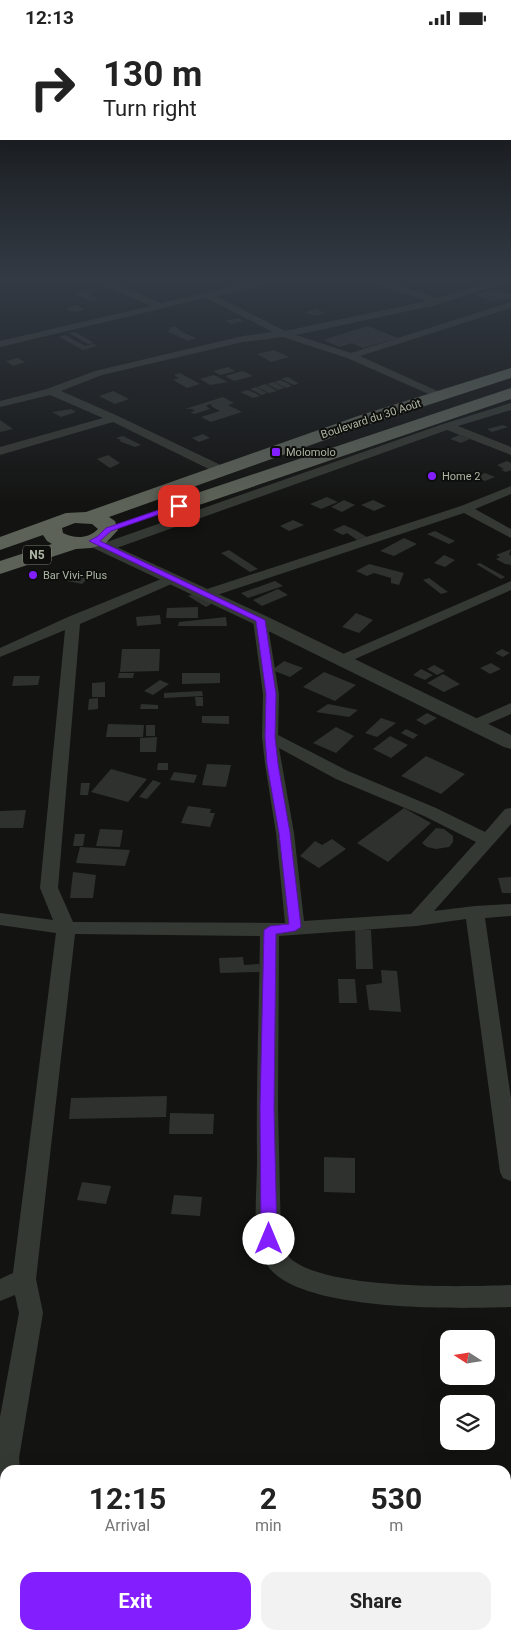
<!DOCTYPE html>
<html lang="en">
<head>
<meta charset="utf-8">
<style>
  body { margin:0; font-family:Roboto,sans-serif; background:#f2f2f2; color:#222; height:100vh; display:flex; flex-direction:column; font-size:19px; white-space:nowrap }
  * { box-sizing:border-box; margin:0 }
  p { font-size:16px; color:#767676 }
  .icon { flex:none; width:28px; height:28px; fill:none; stroke:currentColor; stroke-width:2; stroke-linecap:round; stroke-linejoin:round }
  .map { position:relative; flex:1; overflow:hidden }
  .sheet { position:absolute; left:0px; top:1430px; width:511px; height:175px; display:flex; flex-direction:column; background:#fff; border-radius:15px 15px 0 0; box-shadow:0 5px 20px #0002 }
  .sheet>* { flex:none }
  .top-card { position:absolute; left:0px; top:0px; width:511px; height:105px; box-shadow:0 5px 20px #0002; background:#fff; color:#222; overflow:hidden }
  .needle { width:32px; rotate:282deg }
  .buttons { position:absolute; left:440px; top:1295px; display:grid; gap:10px }
  .buttons a { display:grid; place-items:center; width:55px; height:55px; border-radius:10px; background:#fff; box-shadow:0 5px 20px #0002; font-size:25px }
  .pin { position:absolute; display:grid; place-items:center; width:42px; height:42px; color:#fff; margin:-21px; border-radius:10px; box-shadow:0 2px 8px #0006 }
  .me { position:absolute; width:55px; margin:-28px; rotate:0deg; stroke-linejoin:round; filter:drop-shadow(0 0 4px #0008) }
  .turn { display:flex; align-items:center; gap:18px; height:105px; padding:0 20px; font-size:22px }
  .turn .icon { width:65px; height:65px; stroke-width:2.5 }
  .turn b { display:block; font-size:35px; line-height:42px }
  .eta { display:flex; justify-content:space-evenly; align-items:center; height:85px; text-align:center }
  .eta b { font-size:30px; font-weight:700; line-height:35px }
  .cta { display:flex; gap:10px; margin-top:auto; padding:10px 20px }
  .cta a { flex:1; height:58px; border-radius:15px; background:#831fff; color:#fff; font-size:20px; font-weight:700; line-height:58px; text-align:center }
  .cta a+a { background:#f2f2f2; color:#222 }
  .status { display:flex; justify-content:space-between; align-items:center; height:35px; padding:0 25px; background:#fff; direction:ltr }
  .status svg { height:14px; fill:currentColor }
  .map>svg:first-child { display:block }
</style>
</head>
<body>
<div class="status"><b>12:13</b><svg viewBox="0 0 49 12"><path d="M0 12V9h3v3zM5 12V6h3v6zM10 12V3h3v9zM15 12V0h3v12zM26 1h20v11H26zM47 4h2v5h-2z"/></svg></div>
<div class="map">
<svg width="511" height="1605" viewBox="0 0 511 1605">
  <rect width="100%" height="100%" fill="#131412"/>
  <path fill="#2e312d" d="M95,252L100,254L89,259L100,264L91,267L75,259Z
    M494,254L507,259L511,258V263L492,267L475,260Z
    M77,270L85,275L73,277L65,273Z
    M316,274L325,278L314,281L305,277Z
    M238,283L244,286L231,289L225,286Z
    M175,291L182,297L196,303L188,306L167,296L171,295L168,293Z
    M368,291L398,303L363,313L352,308L340,312L323,305Z
    M75,297L94,308L88,309L69,298Z
    M65,300L85,311L94,309L97,311L83,315L59,302Z
    M274,315L289,322L271,327L257,319Z
    M18,323L25,327L13,331L6,326Z
    M228,332L235,336L220,340L213,336Z
    M243,336L253,341L234,346L225,341Z
    M180,338L200,349L187,353L173,345L179,343L174,340Z
    M214,340L228,347L210,350L200,344Z
    M288,342L294,346L299,348L294,350L281,344Z
    M280,345L287,348L292,351L286,353L274,347Z
    M273,347L279,350L284,353L278,355L267,349Z
    M265,349L272,353L277,356L269,358L257,352Z
    M256,352L263,356L267,358L262,360L250,354Z
    M248,355L255,358L260,361L253,363L240,357Z
    M113,356L129,364L115,369L99,361Z
    M223,362L234,368L228,370L242,377L211,387L201,382L220,376L211,371L212,370L210,369L206,371L210,374L194,379L190,377L195,376L192,374H185Z
    M71,374L76,377L61,382L52,377Z
    M0,385L13,394L0,397Z
    M503,390L508,392L492,397L487,394Z
    M203,399L210,403L199,407L192,403Z
    M459,400L470,404L461,408L450,404Z
    M123,401L141,410L135,412L119,406L121,405L116,403Z
    M108,420L120,428L110,433L97,424Z
    M507,426L511,428V435L506,437L501,435L504,434L497,430Z
    M485,438L495,442L485,446L476,442Z
    M327,462L338,467L321,474L310,469Z
    M344,465L355,470L342,477L331,472Z
    M373,465L386,471L374,476L361,470Z
    M293,485L304,490L289,496L280,491Z
    M344,490L355,495L367,502L357,505L347,498L343,500L333,495Z
    M435,496L455,506L449,509L427,499Z
    M404,503L417,509L394,521L380,516Z
    M511,514L509,520H511V530L505,529L496,524L500,522L496,520Z
    M229,515L258,534L250,537L221,518Z
    M444,520L455,525L445,532L434,528Z
    M480,528L505,542L501,544L476,529Z
    M369,529L404,538L399,550L391,548V543L374,538L367,541L356,536Z
    M73,540L88,543L82,549L67,546Z
    M429,543L448,557L441,559L423,545Z
    M275,546L283,551L248,563L241,558Z
    M278,554L288,560L262,571L253,565Z
    M195,558L213,568L206,572L188,561Z
    M198,572V583H166L167,573Z
    M356,578L373,585L359,598L342,592Z
    M160,580L161,589L137,591L136,582Z
    M226,582L227,591H178L179,587Z
    M122,614H160L159,636L120,637Z
    M502,614L510,618L503,622L495,618Z
    M284,626L303,633L290,642L272,635Z
    M491,628L501,634L490,639L480,633Z
    M434,630L445,636L437,640L427,634Z
    M421,634L433,640L425,645L413,640Z
    M324,637L356,650L335,666L303,652Z
    M119,638H134L133,643H118Z
    M182,638H220V648L182,649Z
    M443,639L460,649L444,657L427,648Z
    M14,641H40L38,650L12,651Z
    M160,645L169,649L153,660L144,656Z
    M105,647V662H92V648Z
    M202,656L203,661L164,663V658Z
    M195,662H203V671H196Z
    M98,663V674L88,675L89,664Z
    M141,669L158,670V674H140Z
    M328,669L358,675L349,682L316,677Z
    M427,678L437,683L425,690L416,685Z
    M202,681H229V689L202,688Z
    M381,683L396,688L377,702L365,698Z
    M108,689L144,690L143,702H106Z
    M146,690H155V701H146Z
    M336,692L354,701L336,718L313,708Z
    M406,694L418,700L413,704L401,698Z
    M390,701L408,710L391,723L373,714Z
    M157,702L156,717H140V703Z
    M426,721L465,739L441,759L401,741Z
    M158,728H168V735H157Z
    M207,729L231,730L226,752L202,750Z
    M111,734L147,744L128,767L91,757Z
    M174,737L197,740L194,748L170,745Z
    M153,745L161,748L147,764L139,762Z
    M81,748H90L88,760H80Z
    M188,771L211,774L210,778H215L210,792L181,788Z
    M404,773L431,788L388,827L357,808Z
    M26,775L23,793H0V776Z
    M436,793L444,794L453,801V807L449,812L436,814L427,812L422,808Z
    M100,794L123,795L120,812L96,811Z
    M75,799H85L83,811H73Z
    M332,804L346,814L319,833L300,821L315,806L322,810Z
    M80,812L130,815L125,831L76,828Z
    M73,837L96,840L93,863H70Z
    M511,842V858H502L498,843Z
    M355,895H371L373,934H356Z
    M243,922L244,930L259,929L260,937L220,938L219,923Z
    M381,935L397,936L401,977L369,975L366,950L382,948Z
    M338,944H355L357,968H339Z
    M167,1061L166,1082L69,1084L71,1063Z
    M170,1078L214,1079L213,1099H169Z
    M324,1122L355,1123V1158L324,1157Z
    M82,1147L111,1151L106,1169L77,1165Z
    M174,1160L202,1162L200,1181L171,1179Z"/>
  <g fill="none" stroke-linecap="round" stroke-linejoin="round">
    <path fill="#353933" fill-rule="evenodd" d="M90,244H103L161,268L265,244H281L279,246L216,261L285,296L427,266L361,244H375L438,263L499,244H511V246L436,270L296,300L351,318L511,267V273L360,321L444,359L445,361L444,363L440,364L347,323L283,302L243,307L102,340L61,356L118,381L227,433L229,436L227,439H219L113,387L0,420V412L103,383L50,360L0,372V366L47,354L95,336L243,301L273,297L206,263L0,312V306L151,271Z
      M511,368V375L458,391L511,412V420L447,395L111,515L106,516L99,512L101,509L443,389Z
      M511,451V459L475,474L511,494V503L464,478L211,562H201L199,559L201,556L461,471Z
      M171,540L176,541L178,544L176,547L80,589L58,853L73,887L285,888L276,798L265,729L262,702L263,659L253,585L255,582H265L267,585L279,659L278,700L348,736L436,773L485,797L505,774L511,773V789L434,876L475,871L511,869V881L485,883L511,1064V1146L503,1143L500,1137L466,884L416,891L279,901L278,1073L281,1204C282,1212 285,1218 291,1224C328,1255 462,1252 511,1250V1272C456,1274 315,1276 274,1238C265,1230 259,1216 257,1205C254,1179 257,1151 257,1125C256,1050 259,976 260,901L75,899L36,1244L43,1278L19,1423L20,1435H5V1447L0,1445V1382L19,1278L15,1260L0,1266V1244L13,1238L56,898L0,890V878L53,885L40,853L65,595L0,622V613L68,582ZM279,713L336,744L424,781L476,807L411,879L304,886L294,798Z
      M511,546V555L346,628H336L334,625L336,622Z
      M511,668V679L474,695L468,693L466,690L468,687Z
      M5,1472V1507L0,1509V1474Z
      M506,1534H511V1562H506Z
      M348,1600H382L380,1605H346Z"/>
    <path fill="#353933" fill-rule="evenodd" d="M93,501L266,581L511,700V714L504,712L254,589L87,510L85,506L87,502Z"/>
    <path fill="#5c6257" fill-rule="evenodd" d="M511,333V343L370,389L109,482L115,486L118,495L105,509L91,513L76,514L0,539V526L52,509L47,506L43,500L0,515V502L66,478L86,477L358,381ZM75,488L92,489L98,494C88,504 75,504 63,498L62,493Z
      M511,353V364L202,469L195,471L188,469L185,465L188,461Z"/>
  </g>
  <linearGradient id="sky" x2="0" y2="1"><stop stop-color="#0a0b0a"/><stop offset="0.52" stop-color="#333a44"/><stop offset="1" stop-color="#333a44" stop-opacity="0"/></linearGradient>
  <rect width="511" height="469" fill="url(#sky)"/>
  <path fill="#831fff" stroke="#5514a6" d="M176,469L183,471L111,496L100,506L265,585L276,659L275,702L278,729L290,798L301,892L295,896L276,899L274,1073L277,1204L275,1209L269,1211L264,1209L261,1204L260,1073L264,895L270,891L289,889L279,798L267,729L265,702L266,659L256,586L89,506L98,501L106,493Z"/>
  <g fill="#831fff" stroke="#0e0f0d" stroke-width="2">
    <rect x="271" y="412" width="10" height="10" rx="2.5"/>
    <circle cx="432" cy="441" r="5"/>
    <circle cx="33" cy="540" r="5"/>
  </g>
  <g text-anchor="middle" dominant-baseline="central" stroke-width="4" stroke-linejoin="round" paint-order="stroke">
    <g font-size="11" fill="#adb6a3" stroke="#0e0f0d">
      <text transform="translate(371 384) rotate(-18)">Boulevard du 30 Août</text>
    </g>
    <g font-size="11" fill="#adb6a3" stroke="#0e0f0d" text-anchor="start">
      <text x="286" y="417">Molomolo</text>
      <text x="442" y="441">Home 2</text>
      <text x="43" y="540">Bar Vivi- Plus</text>
    </g>
    <rect fill="#0e0f0d" stroke="#7d8476" stroke-width="1" x="23" y="510.5" width="28" height="19" rx="4"/>
    <g font-size="12" font-weight="bold" fill="#adb6a3">
      <text x="37" y="520">N5</text>
    </g>
  </g>
</svg>
<div class="buttons">
<a><svg class="needle" viewBox="-14 -14 28 28"><path d="M0-13l5 13h-10z" fill="#e53935"/><path d="M0 13l5-13h-10z" fill="#767676"/></svg></a>
<a><svg class="icon" aria-label="layers" viewBox="0 0 24 24"><path d="M12 4l9 5-9 5-9-5zM3 14l9 5 9-5"/></svg></a>
</div>
<div class="pin" style="left:179px;top:471px;background:#d93025"><svg class="icon" aria-label="arrive" viewBox="0 0 24 24"><path d="M6 21V4h12l-3 4 3 4H6"/></svg></div>
<svg class="me" style="left:269px;top:1204px" viewBox="-20 -20 40 40"><circle r="19" fill="#fff"/><path d="M0-13L10 11 0 6-10 11z" fill="#831fff"/></svg>
<div class="top-card">
<div class="turn"><svg class="icon" aria-label="right" viewBox="0 0 24 24"><path d="M7 20v-9h11M14 6l5 5-5 5"/></svg><div><b>130 m</b>Turn right</div></div>
</div>
<section class="sheet">
<div class="eta">
<div><b>12:15</b><p>Arrival</p></div>
<div><b>2</b><p>min</p></div>
<div><b>530</b><p>m</p></div>
</div>
<div class="cta"><a>Exit</a><a>Share</a></div>
</section>
</div>
</body>
</html>
